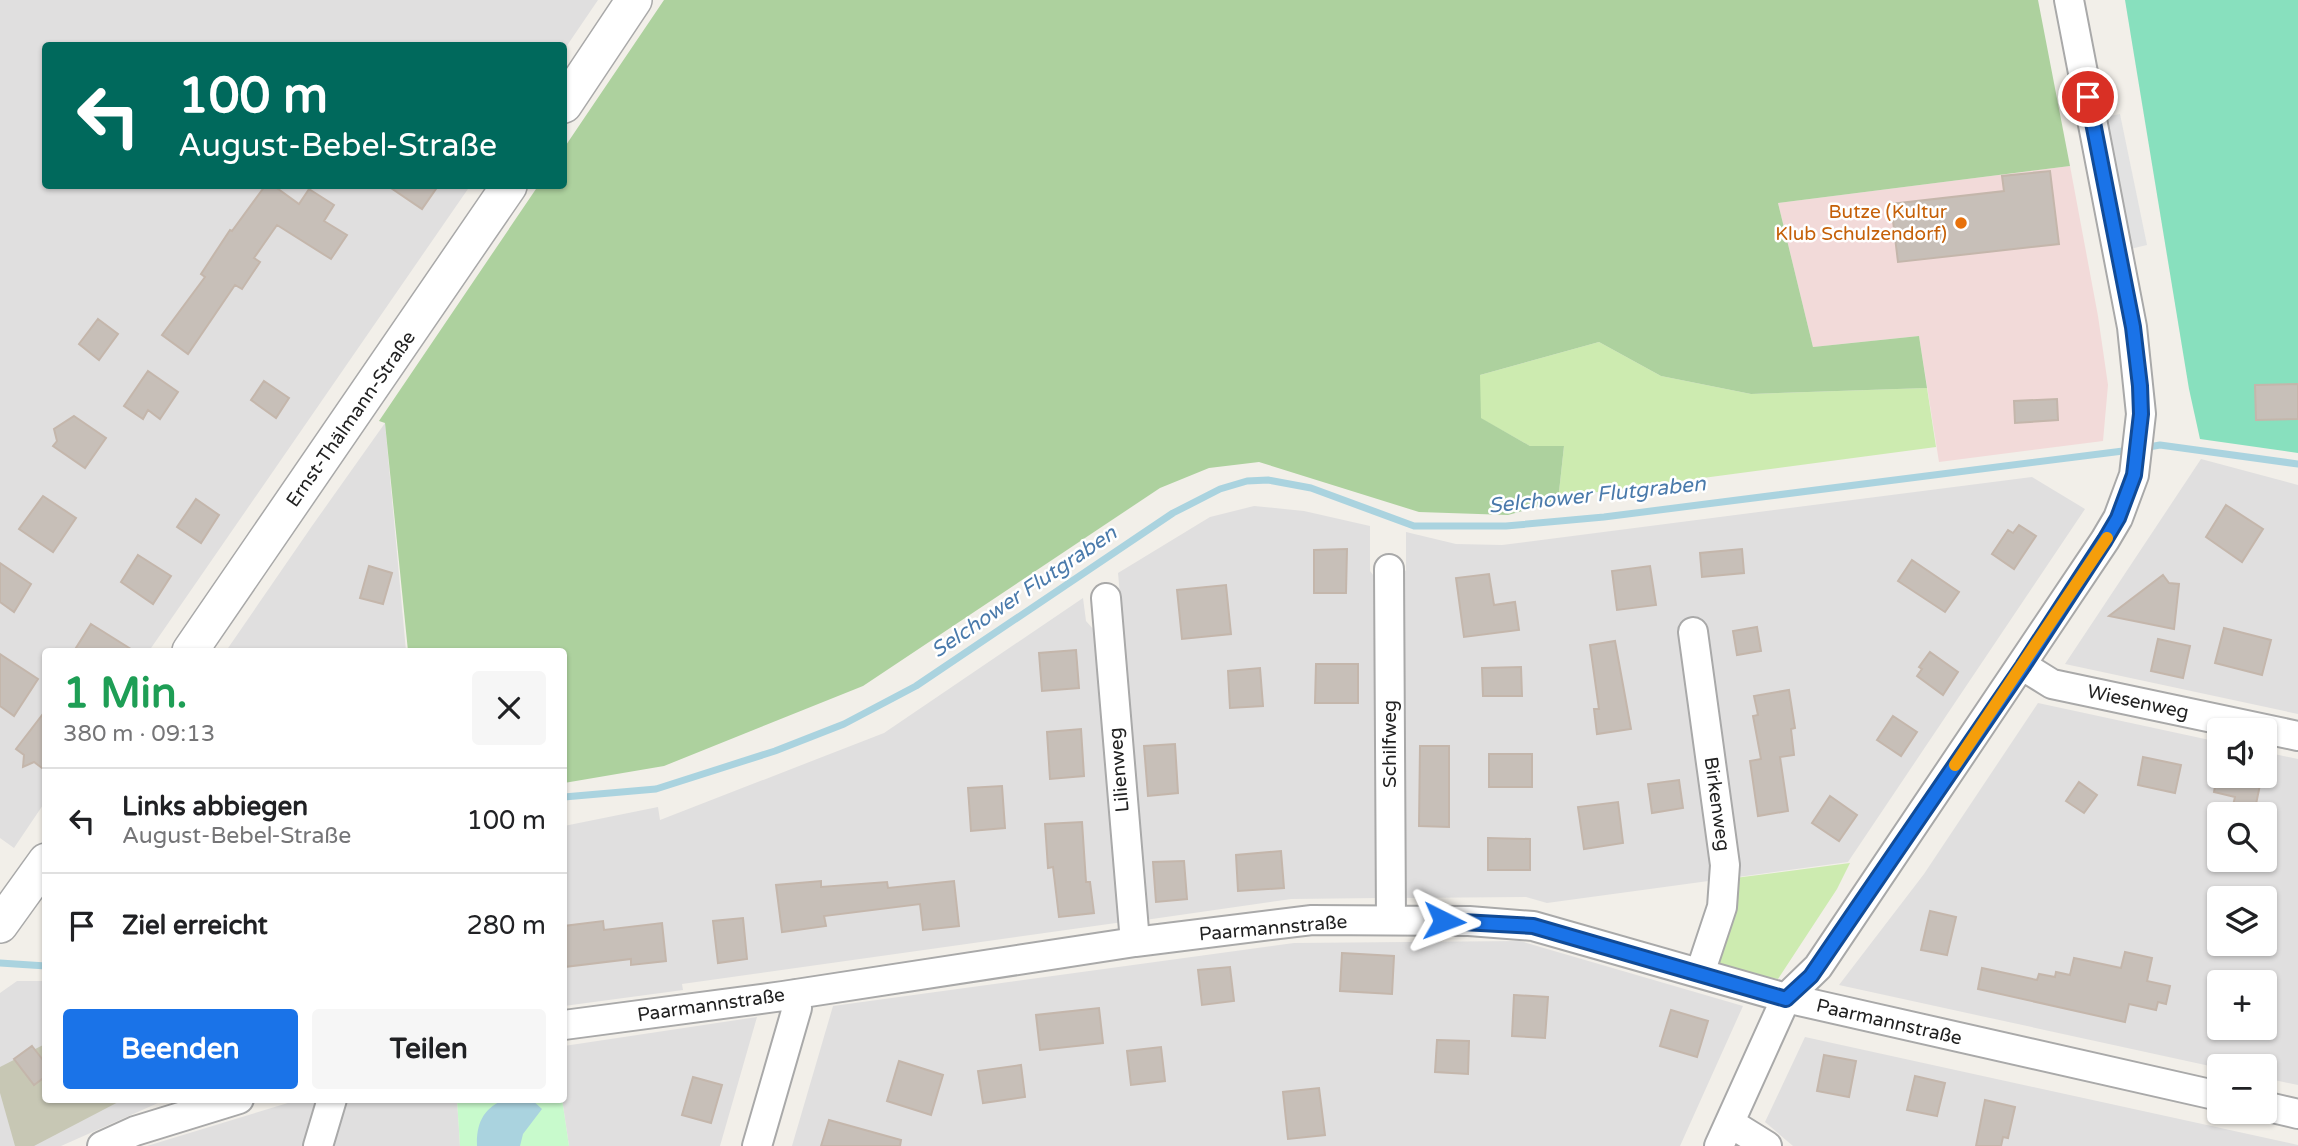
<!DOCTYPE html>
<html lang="de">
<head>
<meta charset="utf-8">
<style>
  body { margin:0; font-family:"Varela Round",sans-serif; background:#f6f6f6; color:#202124; height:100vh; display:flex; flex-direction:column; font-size:26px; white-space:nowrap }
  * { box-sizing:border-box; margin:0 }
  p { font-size:23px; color:#757577 }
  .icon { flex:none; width:38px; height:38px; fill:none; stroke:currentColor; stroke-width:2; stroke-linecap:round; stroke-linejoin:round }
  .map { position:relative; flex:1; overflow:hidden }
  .drawer { position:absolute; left:42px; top:648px; width:525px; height:455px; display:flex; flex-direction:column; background:#fff; border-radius:7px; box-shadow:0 2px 5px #0004 }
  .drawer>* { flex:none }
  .banner { position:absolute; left:42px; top:42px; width:525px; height:147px; border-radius:7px; box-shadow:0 2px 5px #0004; background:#00695c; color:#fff; overflow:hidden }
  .controls { position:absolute; left:2207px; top:718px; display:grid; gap:14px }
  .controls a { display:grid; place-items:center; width:70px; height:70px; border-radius:7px; background:#fff; box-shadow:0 2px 5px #0004; font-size:35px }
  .pin { position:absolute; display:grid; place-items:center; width:60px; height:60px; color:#fff; margin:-30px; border:4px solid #fff; border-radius:50%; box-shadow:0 2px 7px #0007 }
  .me { position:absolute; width:77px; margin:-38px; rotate:93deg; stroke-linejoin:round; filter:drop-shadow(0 0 5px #0008) }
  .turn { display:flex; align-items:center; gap:24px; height:147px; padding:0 21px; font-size:32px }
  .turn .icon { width:91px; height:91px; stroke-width:2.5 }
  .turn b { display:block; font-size:49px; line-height:60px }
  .round { display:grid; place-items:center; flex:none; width:74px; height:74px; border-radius:7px; background:#f6f6f6 }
  .head { display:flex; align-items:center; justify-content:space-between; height:119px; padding:0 21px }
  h1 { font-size:42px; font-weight:800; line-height:52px; color:#1e9e55 }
  .primary-button { display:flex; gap:14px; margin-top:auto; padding:14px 21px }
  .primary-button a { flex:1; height:80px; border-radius:7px; background:#1a73e8; color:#fff; font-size:28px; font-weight:800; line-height:80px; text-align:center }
  .primary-button a+a { background:#f6f6f6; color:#202124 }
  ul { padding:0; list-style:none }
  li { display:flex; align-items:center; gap:21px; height:105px; padding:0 21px; border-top:2px solid #e0e0e0 }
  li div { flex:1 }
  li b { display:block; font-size:26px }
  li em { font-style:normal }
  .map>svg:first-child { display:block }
</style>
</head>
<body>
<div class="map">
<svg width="2298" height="1146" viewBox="0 0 2298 1146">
  <rect width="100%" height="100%" fill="#f2efe9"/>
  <path fill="#e0dfdf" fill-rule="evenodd" d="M0,0H598L564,50V46H46V186H470L149,651H46L45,802L14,848L0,838Z
    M385,423L406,651H226L312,526Z
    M2201,459L2298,485V714L2065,664Z
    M2032,477L2085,509L1848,862L1547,903L1526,897L1400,898L1399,580L1406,570V532L1456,544L1502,545Z
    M1254,506L1304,511L1370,526V571L1377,580L1379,898L1291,899L1145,920L1116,627L1122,617L1118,573L1210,517Z
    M1083,598L1086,621L1094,630L1123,922L682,984L683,990L564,1006V826L658,807L660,820L884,733Z
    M2038,703L2219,742V775H2264L2265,752L2298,759V1085L2265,1078L2264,1066L2219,1068L1839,985L1924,874ZM2219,814H2264V859H2219ZM2219,898H2264V943H2219ZM2219,982H2264V1027H2219Z
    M1520,941L1743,1006L1680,1146H792L833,1006L1294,943Z
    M17,981H45L46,1099H167L61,1146H0V993Z
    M757,1017L720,1146H569L562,1099L564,1046Z
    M1805,1037L2298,1145V1146H1793L1765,1122Z
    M301,1099H321L307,1146H147Z
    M344,1099H457L460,1146H330Z"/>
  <path fill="#f2dad9" d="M2070,166L2098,316L2108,385L2103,441L1939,462L1919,336L1813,347L1778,203Z"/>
  <path fill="#c7c7b4" d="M45,1044L46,1099H124L34,1146H15L0,1093V1067Z"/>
  <path fill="#cdebb0" d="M1599,342L1661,376L1751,394L1927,388L1936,447L1590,493L1558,501L1564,446H1530L1480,418V375Z
    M1850,863L1837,889L1778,979L1718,968L1717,960L1735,878Z"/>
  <path fill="#add19e" d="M664,0H2038L2070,166L1778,203L1813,347L1919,336L1927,388L1751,394L1661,376L1599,342L1480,375L1481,418L1530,446H1564L1558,501L1508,515L1419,512L1259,462L1209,468L1160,488L863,686L664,766L564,783V651H408L385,423L379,421L538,186H564V148Z"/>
  <path fill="#c8facc" d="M457,1099H562L569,1146H460Z"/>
  <path fill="#88e0be" d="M2125,0H2298V453L2200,439L2189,389Z"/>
  <path fill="#e2e2e2" d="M2120,114L2147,245L2130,249L2104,117Z"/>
  <path fill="#aad3df" d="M506,1099H531L542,1109L523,1134L520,1146H477C476,1123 484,1107 506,1099Z"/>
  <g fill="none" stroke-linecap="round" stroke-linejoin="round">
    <path stroke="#aad3df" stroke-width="7" d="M2143,448L2160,445L2298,464
      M564,797L656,789L775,751L844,724L916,686L1173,513L1220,489L1247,481L1268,480L1311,488L1414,526H1506L1604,517L2131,450
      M0,963L46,966"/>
  </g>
  <path fill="#c7bfb8" stroke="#c4b6ab" stroke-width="2" d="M2050,171L2059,244L1898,262L1891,204L2004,191L2002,176Z
    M265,186H274L299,204L309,189L334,205L324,221L347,235L331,259L277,225L254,258L260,262L242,289L235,285L188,354L162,335L205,277L201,274L230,230L232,231Z
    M388,186H438L422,209Z
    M98,319L118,334L99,360L79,344Z
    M148,371L178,392L160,419L148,410L143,419L124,406Z
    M264,381L289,398L276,418L251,400Z
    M2298,384V419L2256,420L2255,385Z
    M2057,399L2058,420L2015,423L2014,401Z
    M74,416L106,438L85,468L53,446L57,441L54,429Z
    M43,496L76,518L53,552L19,529Z
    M196,499L219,515L201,543L177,527Z
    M2226,505L2263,529L2242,562L2206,537Z
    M2019,525L2036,536L2014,569L1992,554L2008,530L2013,533Z
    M1347,549L1346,593H1314V550Z
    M1742,549L1744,573L1702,577L1700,553Z
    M138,555L171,576L153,604L121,582Z
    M1912,560L1959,592L1945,612L1898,581Z
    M0,563L31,584L14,612L0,602Z
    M369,566L392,573L383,604L360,598Z
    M1650,566L1656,605L1617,610L1612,571Z
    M1489,574L1494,605L1515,602L1519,630L1464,637L1456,578Z
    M2163,575L2169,583L2179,584L2174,629L2109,616Z
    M1226,585L1231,634L1182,639L1177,590Z
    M91,624L134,651H74Z
    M1757,627L1761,651L1737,655L1733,631Z
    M2224,628L2271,640L2262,675L2215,663Z
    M2158,639L2190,646L2183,678L2151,671Z
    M1615,641L1631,729L1597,734L1594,709H1599L1590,645Z
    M1076,650L1079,688L1042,691L1039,653Z
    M1930,652L1958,672L1943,695L1917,676L1922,669L1919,667Z
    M0,654L38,679L14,716L0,706Z
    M1316,664H1358V703H1315Z
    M1521,667L1522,696H1483L1482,668Z
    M1260,668L1263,706L1230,708L1228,671Z
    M1789,690L1795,728L1791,729L1794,755L1780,757L1788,811L1758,816L1750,761L1761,759L1753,716L1758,715L1754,696Z
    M46,710V771L34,762L23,767L24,755L16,749Z
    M1893,716L1917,732L1901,756L1877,740Z
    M1081,729L1084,776L1050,779L1047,732Z
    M1175,744L1178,793L1148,796L1144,746Z
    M1420,746H1449V827L1419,826Z
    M1489,754H1532V787H1489Z
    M2143,757L2181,765L2175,793L2138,785Z
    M2217,775H2262L2254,814H2231L2235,797L2214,792Z
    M1679,780L1683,808L1652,813L1648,784Z
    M2079,782L2097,795L2084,813L2066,801Z
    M1002,786L1005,828L971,831L968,788Z
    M1830,796L1857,815L1839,841L1812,823Z
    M1618,802L1623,843L1584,849L1578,807Z
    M1082,822L1086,882H1090L1094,913L1059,917L1053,867L1048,868L1045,824Z
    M1488,838L1530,839V870H1488Z
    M1281,851L1284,888L1238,891L1236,855Z
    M1184,861L1187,899L1156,902L1153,862Z
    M821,881V887L887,882L888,888L954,881L959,926L923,930L920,904L824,916L826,926L782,932L776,885Z
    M1930,911L1956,917L1947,955L1921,950Z
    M743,918L747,959L718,963L713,921Z
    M603,921L604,930L662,923L666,961L631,965V959L564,967V926Z
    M2125,952L2152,958L2147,981L2170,986L2166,1004L2158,1002L2156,1010L2129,1004L2125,1022L1978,989L1982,968L2037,980L2039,974L2055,977L2056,972L2070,975L2074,958L2121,968Z
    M1342,953L1394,956L1392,994L1340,991Z
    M1230,967L1234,1001L1202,1005L1198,970Z
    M1514,995L1548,997L1545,1038L1512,1036Z
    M1099,1008L1103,1043L1040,1050L1036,1015Z
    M1671,1010L1708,1021L1697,1057L1660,1046Z
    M1437,1040L1469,1041L1468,1074L1435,1072Z
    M32,1046L46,1064V1076L34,1085L14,1059Z
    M1161,1047L1165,1081L1131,1085L1127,1051Z
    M1824,1055L1856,1061L1849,1097L1817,1091Z
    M899,1061L943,1075L931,1115L887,1101Z
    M1021,1065L1025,1097L983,1103L978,1071Z
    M1915,1076L1945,1083L1937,1116L1907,1110Z
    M693,1077L722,1085L711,1123L682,1115Z
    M1319,1088L1325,1135L1288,1139L1283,1092Z
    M1985,1100L2015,1107L2008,1138L2003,1137L2001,1146H1976Z
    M829,1120L901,1140L900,1146H821Z"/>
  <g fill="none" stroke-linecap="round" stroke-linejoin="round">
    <defs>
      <path id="minor" d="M1389,569L1391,920
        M1106,598L1135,942
        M1693,632L1725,865L1722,907L1700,973
        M2023,666L2052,684L2298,736
        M564,1025L783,996L1135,942L1312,920L1469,921L1533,926L1786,998L2219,1096
        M2264,1106L2298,1114
        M1730,1123L1767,1146
        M102,1146L135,1131L239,1099
        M318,1146L332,1099
        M757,1146L797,1008L796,994
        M1719,1146L1786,998L1818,967L2105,540L2118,518L2134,475L2141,414L2132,327L2069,0"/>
      <path id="tertiary" d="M564,105L634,0
        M190,651L509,186
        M0,925L46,861"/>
    </defs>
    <use href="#minor" stroke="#a9a9a9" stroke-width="32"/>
    <use href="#tertiary" stroke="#a9a9a9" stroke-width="38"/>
    <use href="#minor" stroke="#fff" stroke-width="28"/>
    <use href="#tertiary" stroke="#fff" stroke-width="35"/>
  </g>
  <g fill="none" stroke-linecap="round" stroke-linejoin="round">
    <defs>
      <path id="route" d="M1444,921L1533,926L1786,999L1811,976L2023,666L2105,540L2118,518L2134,475L2141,414L2140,386L2133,327L2088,97"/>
    </defs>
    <use href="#route" stroke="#114b97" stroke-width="18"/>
    <use href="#route" stroke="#1a73e8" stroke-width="12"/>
    <path stroke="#f59e0b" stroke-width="12" d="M1955,765L2107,538"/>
  </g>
  <circle fill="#e8710a" stroke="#fff" stroke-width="2.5" cx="1961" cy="223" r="7"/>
  <g text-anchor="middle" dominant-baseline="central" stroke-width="5" stroke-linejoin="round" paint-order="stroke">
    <g font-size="19" fill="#c56008" stroke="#fff" text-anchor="end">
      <text x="1947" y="212">Butze (Kultur<tspan x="1947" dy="22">Klub Schulzendorf)</tspan></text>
    </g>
    <g font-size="19" fill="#222" stroke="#fff">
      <text transform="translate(351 419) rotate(-55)">Ernst-Thälmann-Straße</text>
      <text transform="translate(2138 702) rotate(12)">Wiesenweg</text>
      <text transform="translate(1390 744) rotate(-90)">Schilfweg</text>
      <text transform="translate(1119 770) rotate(-95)">Lilienweg</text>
      <text transform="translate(1717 804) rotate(82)">Birkenweg</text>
      <text transform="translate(1273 928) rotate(-5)">Paarmannstraße</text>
      <text transform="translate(711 1005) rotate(-8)">Paarmannstraße</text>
      <text transform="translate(1889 1022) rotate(13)">Paarmannstraße</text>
    </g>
    <g font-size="21" font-style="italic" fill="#4a7aab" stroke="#fff">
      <text transform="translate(1597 495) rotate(-6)">Selchower Flutgraben</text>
      <text transform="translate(1024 592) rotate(-34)">Selchower Flutgraben</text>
    </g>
  </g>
</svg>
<div class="controls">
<a><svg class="icon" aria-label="sound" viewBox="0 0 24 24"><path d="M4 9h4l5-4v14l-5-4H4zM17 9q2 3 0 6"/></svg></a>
<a><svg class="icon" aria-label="search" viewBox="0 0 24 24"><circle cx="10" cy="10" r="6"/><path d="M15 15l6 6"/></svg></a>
<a><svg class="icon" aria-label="layers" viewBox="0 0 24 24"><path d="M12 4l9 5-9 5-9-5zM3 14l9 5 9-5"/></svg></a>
<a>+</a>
<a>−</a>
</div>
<div class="pin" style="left:2088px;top:97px;background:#d93025"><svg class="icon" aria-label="arrive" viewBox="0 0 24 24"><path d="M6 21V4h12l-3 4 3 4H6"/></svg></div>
<svg class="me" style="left:1444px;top:921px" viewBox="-20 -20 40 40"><path d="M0-17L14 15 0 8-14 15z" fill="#1a73e8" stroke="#fff" stroke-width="4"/></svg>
<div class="banner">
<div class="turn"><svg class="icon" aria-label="left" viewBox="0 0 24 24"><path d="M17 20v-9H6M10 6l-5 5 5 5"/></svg><div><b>100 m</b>August-Bebel-Straße</div></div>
</div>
<section class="drawer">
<div class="head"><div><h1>1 Min.</h1><p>380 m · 09:13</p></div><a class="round"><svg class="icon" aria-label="close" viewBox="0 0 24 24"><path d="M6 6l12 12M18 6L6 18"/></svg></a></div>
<ul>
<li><svg class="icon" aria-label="left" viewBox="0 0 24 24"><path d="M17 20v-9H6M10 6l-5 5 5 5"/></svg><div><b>Links abbiegen</b><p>August-Bebel-Straße</p></div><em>100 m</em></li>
<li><svg class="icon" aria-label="arrive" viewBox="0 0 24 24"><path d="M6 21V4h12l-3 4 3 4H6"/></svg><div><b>Ziel erreicht</b></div><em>280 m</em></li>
</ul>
<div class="primary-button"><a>Beenden</a><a>Teilen</a></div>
</section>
</div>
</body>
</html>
